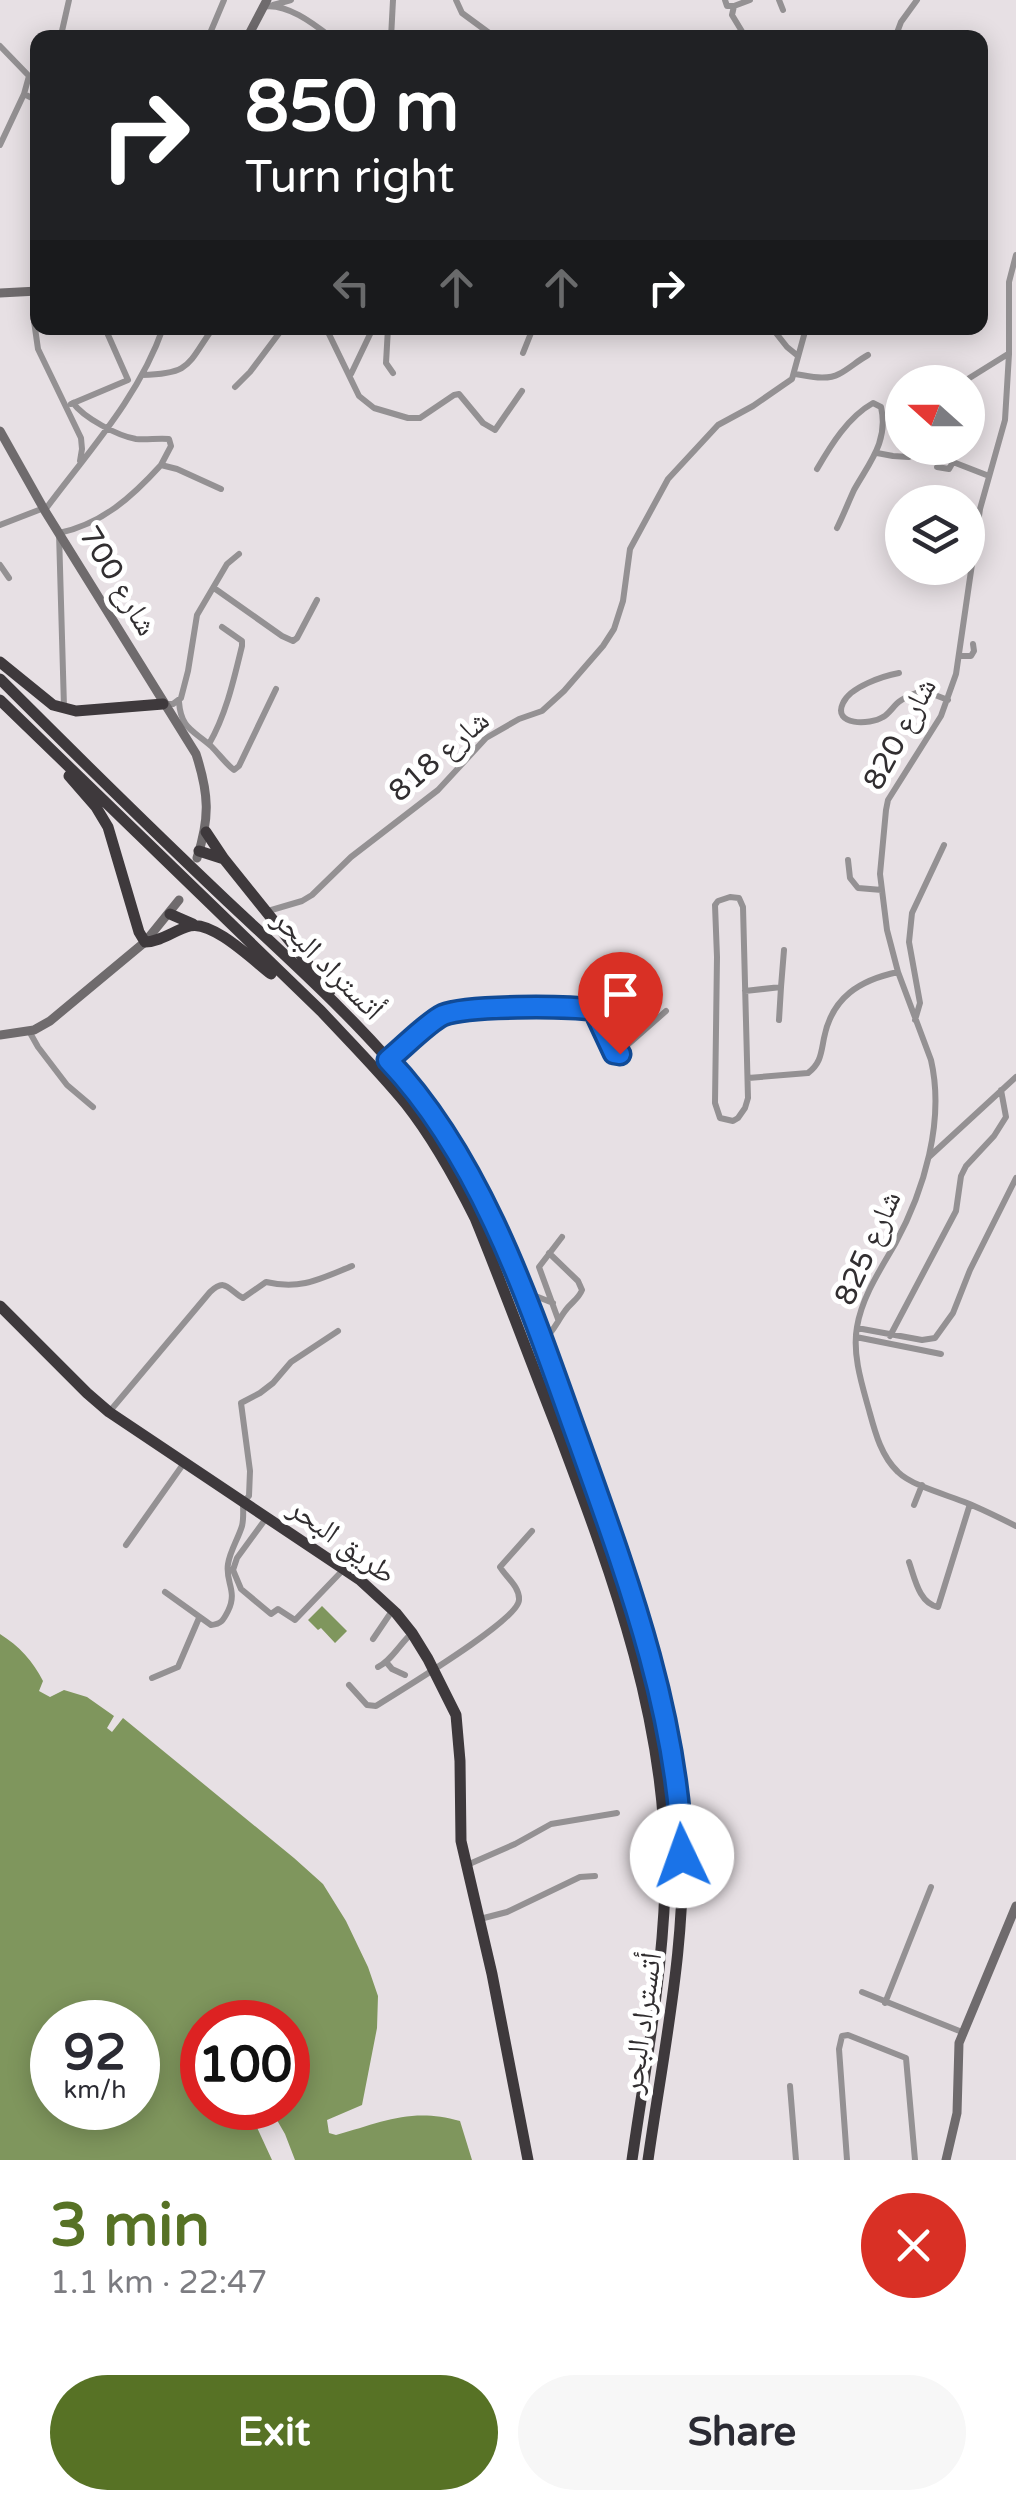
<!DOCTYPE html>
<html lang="en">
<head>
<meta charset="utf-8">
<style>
  body { margin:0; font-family:"Varela Round","Noto Naskh Arabic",sans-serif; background:#f7f7f7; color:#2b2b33; height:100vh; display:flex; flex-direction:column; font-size:38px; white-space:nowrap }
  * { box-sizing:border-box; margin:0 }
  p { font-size:32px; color:#7c7c81 }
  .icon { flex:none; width:55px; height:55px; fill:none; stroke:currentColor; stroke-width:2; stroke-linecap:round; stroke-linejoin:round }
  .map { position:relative; height:2160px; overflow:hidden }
  .sheet { display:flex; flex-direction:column; background:#fff; flex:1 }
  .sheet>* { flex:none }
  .hud { position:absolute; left:30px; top:30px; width:958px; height:305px; border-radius:20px; box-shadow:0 5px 25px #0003; background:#202124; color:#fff; overflow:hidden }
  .needle { width:65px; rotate:291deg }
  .buttons { position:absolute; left:885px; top:365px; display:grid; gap:20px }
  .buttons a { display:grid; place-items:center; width:100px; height:100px; border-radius:50%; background:#fff; box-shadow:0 5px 25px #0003; font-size:50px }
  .speed { position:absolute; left:30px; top:2000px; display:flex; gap:20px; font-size:50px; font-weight:700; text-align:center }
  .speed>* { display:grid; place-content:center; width:130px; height:130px; border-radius:50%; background:#fff; box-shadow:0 5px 25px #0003; line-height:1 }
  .speed small { font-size:25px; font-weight:400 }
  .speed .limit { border:15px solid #d22; background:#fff; color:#111 }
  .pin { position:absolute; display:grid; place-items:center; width:85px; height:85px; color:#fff; margin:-102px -42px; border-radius:50% 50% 50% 0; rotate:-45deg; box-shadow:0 0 10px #0007 }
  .pin .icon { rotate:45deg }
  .me { position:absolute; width:110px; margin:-55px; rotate:357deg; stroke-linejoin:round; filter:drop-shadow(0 0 8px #0008) }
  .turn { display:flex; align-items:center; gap:35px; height:210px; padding:0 50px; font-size:45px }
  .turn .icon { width:130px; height:130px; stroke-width:2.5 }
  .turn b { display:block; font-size:70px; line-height:85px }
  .lanes { display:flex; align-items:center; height:95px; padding:0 50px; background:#0003; justify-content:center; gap:50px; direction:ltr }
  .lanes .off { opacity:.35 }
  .round { display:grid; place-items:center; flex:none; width:105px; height:105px; border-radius:52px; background:#f7f7f7 }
  .headline { display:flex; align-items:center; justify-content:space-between; height:170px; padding:0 50px }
  h1 { font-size:60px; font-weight:700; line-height:75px; color:#577225 }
  .cta { display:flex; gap:20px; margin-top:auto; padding:20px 50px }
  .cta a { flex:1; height:115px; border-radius:60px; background:#577225; color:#fff; font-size:40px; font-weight:700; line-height:115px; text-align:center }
  .cta a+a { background:#f7f7f7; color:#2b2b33 }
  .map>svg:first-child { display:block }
</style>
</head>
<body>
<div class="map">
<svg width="1016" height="2160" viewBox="0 0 1016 2160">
  <rect width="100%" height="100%" fill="#e7e0e4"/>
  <path fill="#7f965d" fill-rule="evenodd" d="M322,1606L347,1631L335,1643L321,1628L318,1630L308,1620Z
    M0,1634C19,1646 33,1661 43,1681L39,1691L50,1697L64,1690L87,1697L114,1716L107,1728L112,1732L123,1718L294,1858L323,1884L346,1921L368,1967L378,1996L377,2028L362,2105L327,2120L329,2133L336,2135C382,2122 412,2107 460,2121L472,2160H295L285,2134L270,2108H288V2022H202V2108H248L272,2160H0ZM52,2022H138V2108H52Z"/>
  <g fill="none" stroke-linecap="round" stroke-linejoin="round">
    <path stroke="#949193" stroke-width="6" d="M456,0L462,13L496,38
      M725,0L727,6H734L732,15L746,38
      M779,0L783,10
      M273,5L291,0
      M734,6L750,0
      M262,7C286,2 314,24 332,38
      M65,38L62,31L69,0
      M208,38L224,0
      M391,38L393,0
      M895,38L901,22L917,0
      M0,46L29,76L24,94
      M0,145L24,94L38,101
      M980,155L985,157
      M980,208V220
      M35,292L34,321L38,349L81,438L82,449L80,461
      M326,328L359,396L374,408L408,418H420L454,395L459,394L483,423L495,430L522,391
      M388,328L386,363L393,373
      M772,328L787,347L798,356
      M523,353L533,328
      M351,374L373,328
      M795,374C809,376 826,381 839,374C849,369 857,361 868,355
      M142,375C191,374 187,365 213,328
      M963,382L1008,354
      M235,387L250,372L283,328
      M73,403C84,418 118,436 136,439C147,440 158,438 169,439L171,446L161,465
      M71,404L128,380L105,328
      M877,453L893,456L909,457L919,448
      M937,467L949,469L953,462L989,476
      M817,469C831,445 848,417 873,403L881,407C889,441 869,463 854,490C848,503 843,516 837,528
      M45,510C88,452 139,397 163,328
      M0,525L44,508
      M0,565L9,578
      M214,588L282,636L293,641L297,638L317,600
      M961,656H971L974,651L973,644
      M899,673C883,676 850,687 843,703C832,726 870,725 883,717C889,714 894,705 900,701C907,696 915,694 922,690L948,700
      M179,702C181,729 193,730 211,746C219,754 225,763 234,770L239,766L276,689
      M164,704H173L181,698L188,671L197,615L227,564L239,554
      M64,707L59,533C102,524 132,497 161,465L177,469L221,489
      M209,744C226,715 234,679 242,646V641L222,627
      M848,860L850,878L858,888L882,890
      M730,897L739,898L743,907L748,1098L745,1108L738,1118L733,1121L720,1118L715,1103L717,957L715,905L718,901Z
      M268,911L302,901L312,895L351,857L438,790L486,738L519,719L542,711L564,691L603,646L614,629L623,601L630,549L668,479L718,425L753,406L792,379L806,328
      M898,972L931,1060C945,1121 924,1191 895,1244C880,1270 862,1297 857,1327C852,1354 862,1385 869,1410C875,1432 881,1456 898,1472C912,1486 948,1495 967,1503C984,1510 1000,1518 1016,1526
      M745,991L781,987L784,950
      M779,1020L781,987
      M915,1020L920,1003L909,942L912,913L944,845
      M29,1031L38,1047L67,1085L93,1107
      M388,1060L439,1018L449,1013L519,1008L592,1009L597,1012L616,1055L666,1011
      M748,1078L808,1073C821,1063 821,1053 824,1038C832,997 860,980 898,972L887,930L880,874L886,810L888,800L941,716L956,674L980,509L1005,420L1009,354V282L1016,255
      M929,1157L1016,1077
      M524,1295L538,1297L553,1303
      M558,1319L539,1267L562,1237
      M857,1328L922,1340L935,1338L953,1313L970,1270L1016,1178
      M890,1336L956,1211L961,1176L966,1166L994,1136L1006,1117L1001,1090
      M856,1337L941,1354
      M543,1341C553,1332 557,1322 565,1311C571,1302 578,1300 582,1290L578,1281L549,1253
      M110,1411L210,1292C226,1277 228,1290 243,1298L266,1282C301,1290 320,1279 352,1266
      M914,1505L922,1485
      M267,1517L237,1558L233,1570L241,1589L271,1614L278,1609L295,1620L343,1570
      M126,1545L184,1463
      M909,1562C915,1579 919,1603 938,1607L970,1504
      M165,1592L211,1625C221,1624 223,1621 228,1611C238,1591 225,1582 228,1564C230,1551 238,1539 242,1526C244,1518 243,1510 243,1502L249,1496L250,1471L241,1403L260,1393L273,1383L291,1362L338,1331
      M373,1639L392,1611
      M387,1663L392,1669L405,1675
      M378,1667C391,1661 400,1644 411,1634
      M152,1678L178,1667L199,1618
      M349,1685L367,1705L376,1706C399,1691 518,1621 519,1600C520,1587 506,1577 500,1567L532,1531
      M467,1865L515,1844L551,1824L617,1813
      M480,1919L507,1912L580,1877L595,1876
      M862,1992L962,2032
      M885,2003L931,1887
      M790,2086L796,2160
      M847,2160L839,2049L842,2036L848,2035L906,2058L915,2160"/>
    <path stroke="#6f6b6d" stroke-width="9" d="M247,38L267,0
      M0,293L38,291
      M0,431L45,511L196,754C209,794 210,818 197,858
      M0,1035L34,1030L50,1021L145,942L179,900
      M946,2160L957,2113L959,2043L1016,1906"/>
    <path stroke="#3e393c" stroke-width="11" d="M0,662L53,705L76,711L163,704
      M0,679C75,754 150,828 227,901C293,963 363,1025 420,1097C460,1149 488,1210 513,1270C537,1328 559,1387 580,1447C612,1536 644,1624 663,1717C671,1751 678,1785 681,1819C689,1933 664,2047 648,2160
      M0,700L321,1011C350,1042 379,1071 406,1104C432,1137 456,1180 475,1218C504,1289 530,1360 558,1431C613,1577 670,1729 665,1888C662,1979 645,2070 632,2160
      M69,776L96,807L108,827L139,932L145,942C163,941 174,930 190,926C212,920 254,961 271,974
      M206,832L224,859L330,991
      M199,851L224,859
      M170,914L193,924
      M0,1306L87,1393L109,1412L360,1580L396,1613L412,1633L428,1659L456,1715L460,1761L461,1841L492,1974L528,2160"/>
  </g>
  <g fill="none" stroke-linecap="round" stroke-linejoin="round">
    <defs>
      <path id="route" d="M620,1054L614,1053L594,1010C567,1006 467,1005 443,1015C428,1022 402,1049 388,1060C485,1162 533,1315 580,1445C627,1577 678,1714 682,1856"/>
    </defs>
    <use href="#route" stroke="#114b97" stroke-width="25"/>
    <use href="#route" stroke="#1a73e8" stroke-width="18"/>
  </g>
  <g text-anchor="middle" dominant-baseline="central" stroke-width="10" stroke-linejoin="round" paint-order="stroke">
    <g font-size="30" fill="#312e30" stroke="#fff">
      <text transform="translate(118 581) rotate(59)">شارع 700</text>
      <text transform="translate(900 734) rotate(-62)">شارع 820</text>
      <text transform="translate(439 756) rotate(-41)">شارع 818</text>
      <text transform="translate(328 965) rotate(45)">أتستراد البحر</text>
      <text transform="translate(868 1248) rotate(-66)">شارع 825</text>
      <text transform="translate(342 1541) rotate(36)">طريق البحر</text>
      <text transform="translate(642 2023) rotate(-82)">أتستراد البحر</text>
    </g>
  </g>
</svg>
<div class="buttons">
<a><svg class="needle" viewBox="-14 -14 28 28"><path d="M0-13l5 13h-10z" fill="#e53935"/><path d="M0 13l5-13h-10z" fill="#7c7c81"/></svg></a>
<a><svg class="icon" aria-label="layers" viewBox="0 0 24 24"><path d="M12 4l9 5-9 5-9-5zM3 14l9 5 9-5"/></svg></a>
</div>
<div class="speed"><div>92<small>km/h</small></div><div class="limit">100</div></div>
<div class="pin" style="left:620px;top:1054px;background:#d93025"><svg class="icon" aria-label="arrive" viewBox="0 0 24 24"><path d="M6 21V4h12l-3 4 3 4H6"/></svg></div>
<svg class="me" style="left:682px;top:1856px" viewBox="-20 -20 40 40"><circle r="19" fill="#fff"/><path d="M0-13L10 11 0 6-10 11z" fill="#1a73e8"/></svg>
<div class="hud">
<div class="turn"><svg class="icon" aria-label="right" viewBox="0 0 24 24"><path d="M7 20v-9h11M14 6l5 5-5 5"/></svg><div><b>850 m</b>Turn right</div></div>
<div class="lanes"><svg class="icon off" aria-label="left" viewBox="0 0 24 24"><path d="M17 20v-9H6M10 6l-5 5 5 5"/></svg><svg class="icon off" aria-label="ahead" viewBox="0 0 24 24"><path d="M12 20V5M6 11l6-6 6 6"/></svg><svg class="icon off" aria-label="ahead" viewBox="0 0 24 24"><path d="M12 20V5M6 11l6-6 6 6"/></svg><svg class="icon" aria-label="right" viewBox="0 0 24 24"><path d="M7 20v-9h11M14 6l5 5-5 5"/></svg></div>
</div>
</div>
<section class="sheet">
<div class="headline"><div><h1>3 min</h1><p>1.1 km · 22:47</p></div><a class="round" style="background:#d93025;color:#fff"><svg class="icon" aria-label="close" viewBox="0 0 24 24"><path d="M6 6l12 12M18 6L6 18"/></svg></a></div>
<div class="cta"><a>Exit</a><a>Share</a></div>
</section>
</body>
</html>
